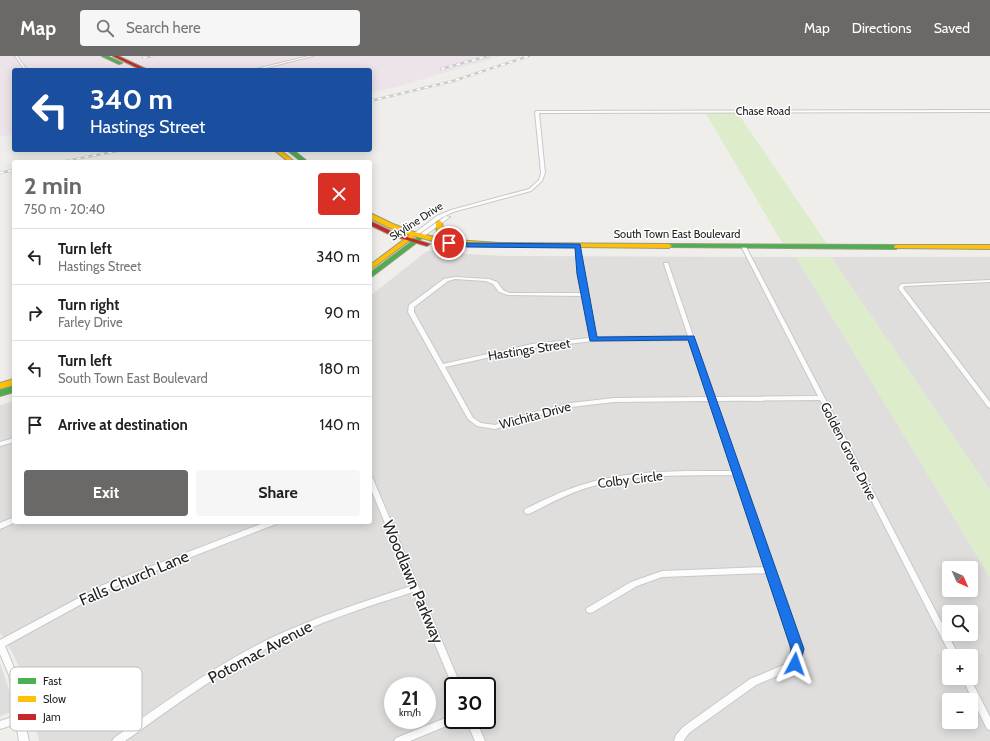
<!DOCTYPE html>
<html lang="en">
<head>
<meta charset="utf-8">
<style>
  body { margin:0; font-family:Cabin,sans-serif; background:#f6f6f6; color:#222; height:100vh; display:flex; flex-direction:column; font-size:15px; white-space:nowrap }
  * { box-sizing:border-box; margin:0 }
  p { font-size:13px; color:#767676 }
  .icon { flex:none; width:22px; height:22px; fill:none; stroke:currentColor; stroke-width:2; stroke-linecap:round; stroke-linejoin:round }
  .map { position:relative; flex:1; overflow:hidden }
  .side { position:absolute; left:12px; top:104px; width:360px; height:364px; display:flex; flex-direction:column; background:#fff; border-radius:4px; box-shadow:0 2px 10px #0003 }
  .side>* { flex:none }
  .banner { position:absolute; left:12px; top:12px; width:360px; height:84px; border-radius:4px; box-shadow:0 2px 10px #0003; background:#1a4fa0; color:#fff; overflow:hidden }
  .needle { width:26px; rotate:135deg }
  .buttons { position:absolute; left:942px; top:505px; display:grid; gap:8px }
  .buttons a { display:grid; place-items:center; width:36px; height:36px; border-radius:4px; background:#fff; box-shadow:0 2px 10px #0003; font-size:20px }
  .speed { position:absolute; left:384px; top:621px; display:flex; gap:8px; font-size:20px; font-weight:700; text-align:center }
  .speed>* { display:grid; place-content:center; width:52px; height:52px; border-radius:50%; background:#fff; box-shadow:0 2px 10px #0003; line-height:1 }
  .speed small { font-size:10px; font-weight:400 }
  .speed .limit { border:2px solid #111; border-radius:6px; background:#fff; color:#111 }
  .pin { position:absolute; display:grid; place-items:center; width:34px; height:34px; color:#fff; margin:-17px; border:2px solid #fff; border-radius:50%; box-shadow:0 1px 4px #0007 }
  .me { position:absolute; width:44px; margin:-22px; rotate:4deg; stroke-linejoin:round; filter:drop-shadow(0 0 3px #0008) }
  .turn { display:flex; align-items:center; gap:14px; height:84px; padding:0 12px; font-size:18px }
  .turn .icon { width:52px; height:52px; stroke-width:2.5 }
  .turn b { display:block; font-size:28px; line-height:34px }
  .round { display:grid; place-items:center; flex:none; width:42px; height:42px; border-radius:4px; background:#f6f6f6 }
  .overview { display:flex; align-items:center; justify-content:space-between; height:68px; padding:0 12px }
  h1 { font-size:24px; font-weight:700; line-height:30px; color:#6a6968 }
  .cta { display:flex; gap:8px; margin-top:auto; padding:8px 12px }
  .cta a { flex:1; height:46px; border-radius:4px; background:#6a6968; color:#fff; font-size:16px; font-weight:700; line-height:46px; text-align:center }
  .cta a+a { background:#f6f6f6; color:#222 }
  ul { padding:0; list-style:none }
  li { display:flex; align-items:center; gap:12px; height:56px; padding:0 12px; border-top:1px solid #e0e0e0 }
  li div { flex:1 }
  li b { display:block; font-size:15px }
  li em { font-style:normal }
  header { display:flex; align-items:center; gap:24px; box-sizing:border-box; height:56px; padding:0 20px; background:#6a6968; color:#fff }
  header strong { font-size:19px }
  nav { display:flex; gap:22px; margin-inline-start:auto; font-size:14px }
  .search { width:280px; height:36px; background:#f6f6f6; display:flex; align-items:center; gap:10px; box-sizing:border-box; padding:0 14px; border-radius:4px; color:#767676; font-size:15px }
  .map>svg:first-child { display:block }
</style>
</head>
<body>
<header>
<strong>Map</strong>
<div class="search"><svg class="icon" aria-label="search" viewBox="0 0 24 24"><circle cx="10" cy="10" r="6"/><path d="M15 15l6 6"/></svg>Search here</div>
<nav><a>Map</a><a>Directions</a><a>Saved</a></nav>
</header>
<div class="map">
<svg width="990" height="685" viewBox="0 0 990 685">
  <rect width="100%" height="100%" fill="#f0eeeb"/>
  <path fill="#dfdedc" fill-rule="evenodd" d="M434,194L468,198L504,200L796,201L990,521V685H39L20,613L12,596L0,577V349L14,345V466H370V240L427,195ZM949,512H971V534H949ZM949,556H971V578H949ZM949,600H971V622H949ZM393,630H427V664H393ZM453,630H487V664H453ZM949,644H971V666H949Z
    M831,201H990V434Z
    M0,607L13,645L14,655L0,660Z"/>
  <path fill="#ede4e9" d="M0,0H502L396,31L370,37V14H14V78L0,81Z"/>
  <path fill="#ddeccb" d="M737,56L827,188H783L706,58Z
    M796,201H831L990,434V521Z"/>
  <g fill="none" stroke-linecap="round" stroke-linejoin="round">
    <defs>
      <path id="street" d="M15,0H17L27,14H25Z
        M309,0H313L257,14H252Z
        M990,54V56L539,57L545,117L542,125L531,135L453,156L441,162L416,180H412V179L437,160L451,154L529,133L539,124L541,117L535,56L537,55Z
        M446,160L450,161L423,181H419V179Z
        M576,188H580V189L583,218L595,281L688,280L664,208V207H668L714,341L818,340L741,190V189H745L959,600H951L820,344L716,345L740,415L741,417V418L801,593L799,608L798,611L756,629L689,677L684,684V685H674L676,679L683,671L750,623L791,606L793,593L767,517L662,521L637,530L593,556L590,557L587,556L586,554L587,552L631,526L662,515L765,511L735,419C685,420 634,417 586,432C567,438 549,448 531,457L528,458L525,457L524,455L525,453C544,444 562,435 581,429C631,413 682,415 733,415L710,345L614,346L571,351L535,360L495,373L477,370L468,363L408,256L409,249L444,223L455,221L489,223L497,226L503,234L509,237H582L579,218ZM455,223L486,225L493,228L499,236L508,239L583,240L590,282L532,288L443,308L414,256V251L448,225ZM689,284L708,341L614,342L571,347L531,357L495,369L481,367L473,362L445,311L532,292L593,285Z
        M990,224V226L904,230L903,232L990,346V352L988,351L898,232L901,228H903Z
        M14,382V386L0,390V386Z
        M370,421H372L373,423L461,630H453V631L413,536C366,551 319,566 275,588C221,615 173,651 125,685H112L114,682C164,647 214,610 269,583C315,561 363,546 411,530L370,431Z
        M14,461V466H16L0,473V467Z
        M266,466H277L276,468L109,533L5,590L17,619L24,652V663L29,685H19L16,668L0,673V665L15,660L16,652L9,619L0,598V584L103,529Z
        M962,622H970L990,661V674L987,673Z
        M453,659V664H457L456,666L410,685H394L396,682Z
        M466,664H476L485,685H475Z"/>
      <path id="fast" d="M102,0H107L122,7L119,8Z
        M287,94H293L308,106H302Z
        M418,181L421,183L420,184L370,222V217Z
        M669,188L896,189L899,191L896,193L667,191L666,190Z
        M14,330V336L0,340V334Z"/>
      <path id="slow" d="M274,94H280L295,106H289Z
        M370,157L393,168L414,176L443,183C438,178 434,171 437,165H441L445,177L455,184L499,187L669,188L672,190L669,192L477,190L433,185L414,180L413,182L370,214V209L410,179L388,171L370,162Z
        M896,189H990V193L894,192V190Z
        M14,323V329L0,333V327Z"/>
      <path id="jam" d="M113,0H118L148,14H142Z
        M370,165L397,178L430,188L427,190L393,180L370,169Z"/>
    </defs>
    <use href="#street" stroke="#c9c8c7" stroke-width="2"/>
    <use href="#fast" stroke="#999a82" stroke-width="2"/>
    <use href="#slow" stroke="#999a82" stroke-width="2"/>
    <use href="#jam" stroke="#999a82" stroke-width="2"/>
    <use href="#street" fill="#fdfcfc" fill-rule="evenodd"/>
    <use href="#fast" fill="#4caf50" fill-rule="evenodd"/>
    <use href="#slow" fill="#ffc107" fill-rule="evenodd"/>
    <use href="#jam" fill="#c62828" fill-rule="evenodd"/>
    <defs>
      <path id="rail" d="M143,2L153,0
        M441,13L488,0
        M370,45L453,25L529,0
        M61,106L122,94
        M0,117L14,114"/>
    </defs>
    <use href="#rail" stroke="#ccc" stroke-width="2.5"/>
    <use href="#rail" stroke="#fff" stroke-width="1.5" stroke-dasharray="4" stroke-linecap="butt"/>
  </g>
  <path fill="#1a73e8" stroke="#114b97" d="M447,185L468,187L580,188L597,281L694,280L804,593L799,612L795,614L790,612L788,608L791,593L688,284L590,285L577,218L575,192L468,191L447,188Z"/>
  <g text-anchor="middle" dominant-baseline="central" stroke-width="3" stroke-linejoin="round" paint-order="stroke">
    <g font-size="11" fill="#222" stroke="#fff">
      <text x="763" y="55">Chase Road</text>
      <text transform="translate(416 165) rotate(-33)">Skyline Drive</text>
      <text x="677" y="178">South Town East Boulevard</text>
    </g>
    <g font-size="13" fill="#222" stroke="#fff">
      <text transform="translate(529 293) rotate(-9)">Hastings Street</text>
      <text transform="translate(535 359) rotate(-15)">Wichita Drive</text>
      <text transform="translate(849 395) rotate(63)">Golden Grove Drive</text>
      <text transform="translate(630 423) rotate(-7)">Colby Circle</text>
    </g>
    <g font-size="16" fill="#222" stroke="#fff">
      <text transform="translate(134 522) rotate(-23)">Falls Church Lane</text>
      <text transform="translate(413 526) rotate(67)">Woodlawn Parkway</text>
      <text transform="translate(260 596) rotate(-28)">Potomac Avenue</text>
    </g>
  </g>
  <rect x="10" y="611" width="132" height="64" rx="6" fill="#fff" stroke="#bdbdbd" stroke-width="1"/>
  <rect x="18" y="622" width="18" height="6" fill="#4caf50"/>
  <rect x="18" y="640" width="18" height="6" fill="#ffc107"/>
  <rect x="18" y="658" width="18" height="6" fill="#c62828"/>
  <g font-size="11" fill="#222">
    <text x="43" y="629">Fast</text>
    <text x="43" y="647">Slow</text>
    <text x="43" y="665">Jam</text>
  </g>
</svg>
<div class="buttons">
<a><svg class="needle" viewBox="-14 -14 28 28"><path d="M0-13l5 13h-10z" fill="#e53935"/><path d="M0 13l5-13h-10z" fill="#767676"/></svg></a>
<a><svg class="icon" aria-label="search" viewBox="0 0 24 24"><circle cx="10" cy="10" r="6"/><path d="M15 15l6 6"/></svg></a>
<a>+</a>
<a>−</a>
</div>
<div class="speed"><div>21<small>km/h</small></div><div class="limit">30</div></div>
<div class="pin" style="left:449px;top:187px;background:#d93025"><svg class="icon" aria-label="arrive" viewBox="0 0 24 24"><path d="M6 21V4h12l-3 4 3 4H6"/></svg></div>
<svg class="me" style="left:795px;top:608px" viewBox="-20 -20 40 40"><path d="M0-17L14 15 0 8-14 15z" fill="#1a73e8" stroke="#fff" stroke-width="4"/></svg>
<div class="banner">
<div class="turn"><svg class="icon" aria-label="left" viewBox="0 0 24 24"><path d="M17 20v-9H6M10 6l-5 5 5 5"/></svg><div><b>340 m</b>Hastings Street</div></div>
</div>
<section class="side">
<div class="overview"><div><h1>2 min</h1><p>750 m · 20:40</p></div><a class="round" style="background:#d93025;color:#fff"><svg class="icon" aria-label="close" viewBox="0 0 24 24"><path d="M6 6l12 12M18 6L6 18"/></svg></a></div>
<ul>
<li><svg class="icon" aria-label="left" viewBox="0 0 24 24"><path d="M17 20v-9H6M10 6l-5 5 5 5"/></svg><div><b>Turn left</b><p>Hastings Street</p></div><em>340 m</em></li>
<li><svg class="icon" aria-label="right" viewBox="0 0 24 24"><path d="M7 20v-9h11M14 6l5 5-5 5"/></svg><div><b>Turn right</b><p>Farley Drive</p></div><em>90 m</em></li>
<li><svg class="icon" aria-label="left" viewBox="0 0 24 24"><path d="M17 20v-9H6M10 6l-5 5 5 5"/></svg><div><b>Turn left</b><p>South Town East Boulevard</p></div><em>180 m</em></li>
<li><svg class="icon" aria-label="arrive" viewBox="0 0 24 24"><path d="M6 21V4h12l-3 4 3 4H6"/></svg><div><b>Arrive at destination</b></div><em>140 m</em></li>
</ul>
<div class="cta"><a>Exit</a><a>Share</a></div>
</section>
</div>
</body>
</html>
